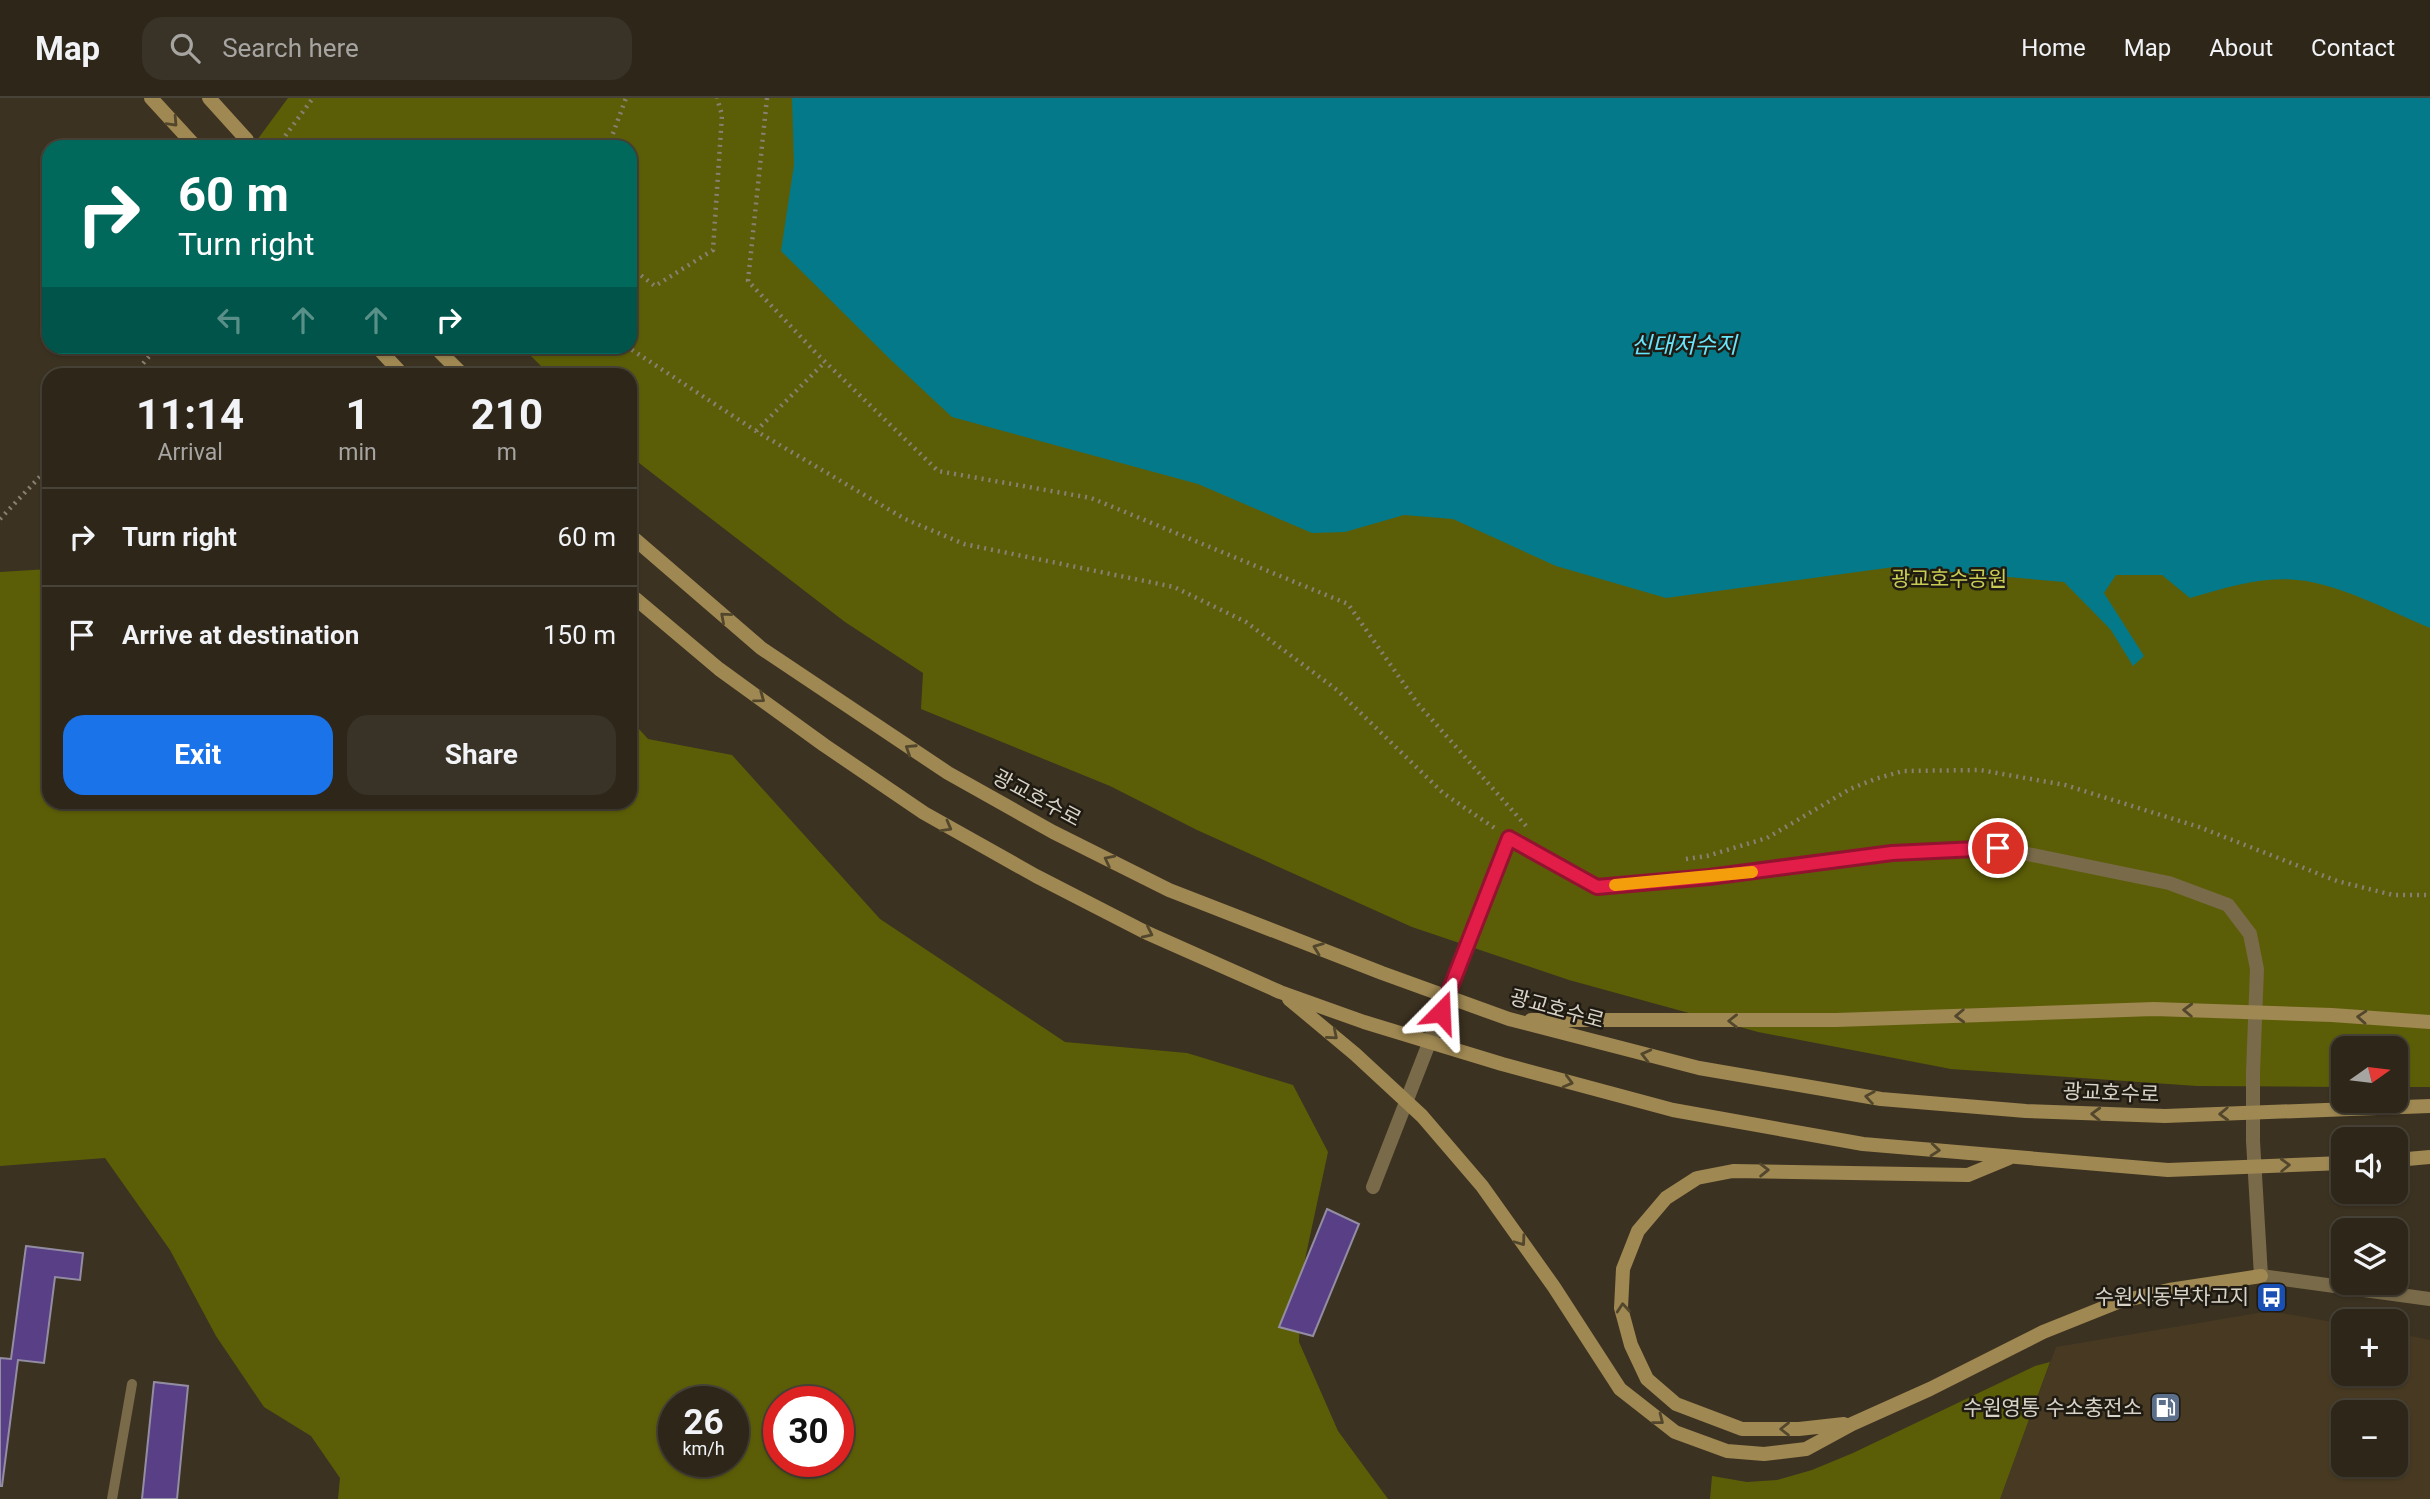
<!DOCTYPE html>
<html lang="en">
<head>
<meta charset="utf-8">
<style>
  body { margin:0; font-family:Roboto,"Noto Sans KR",sans-serif; background:#393226; color:#f1f3f6; height:100vh; display:flex; flex-direction:column; font-size:26px; white-space:nowrap }
  * { box-sizing:border-box; margin:0 }
  p { font-size:23px; color:#a7a5a2 }
  .icon { flex:none; width:38px; height:38px; fill:none; stroke:currentColor; stroke-width:2; stroke-linecap:round; stroke-linejoin:round }
  .map { position:relative; flex:1; overflow:hidden }
  .side { position:absolute; left:42px; top:270px; width:595px; height:441px; display:flex; flex-direction:column; background:#2d2619; border-radius:21px; box-shadow:0 2px 5px #0004,0 0 0 2px #484338 }
  .side>* { flex:none }
  .banner { position:absolute; left:42px; top:42px; width:595px; height:214px; border-radius:21px; box-shadow:0 2px 5px #0004,0 0 0 2px #484338; background:#00695c; color:#fff; overflow:hidden }
  .needle { width:46px; rotate:76deg }
  .controls { position:absolute; left:2331px; top:938px; display:grid; gap:14px }
  .controls a { display:grid; place-items:center; width:77px; height:77px; border-radius:14px; background:#2d2619; box-shadow:0 2px 5px #0004,0 0 0 2px #484338; font-size:35px }
  .speed { position:absolute; left:658px; top:1288px; display:flex; gap:14px; font-size:35px; font-weight:700; text-align:center }
  .speed>* { display:grid; place-content:center; width:91px; height:91px; border-radius:50%; background:#2d2619; box-shadow:0 2px 5px #0004,0 0 0 2px #484338; line-height:1 }
  .speed small { font-size:18px; font-weight:400 }
  .speed .limit { border:10px solid #d22; background:#fff; color:#111 }
  .pin { position:absolute; display:grid; place-items:center; width:60px; height:60px; color:#fff; margin:-30px; border:4px solid #fff; border-radius:50%; box-shadow:0 2px 7px #0007 }
  .me { position:absolute; width:77px; margin:-38px; rotate:21deg; stroke-linejoin:round; filter:drop-shadow(0 0 5px #0008) }
  .turn { display:flex; align-items:center; gap:24px; height:147px; padding:0 21px; font-size:32px }
  .turn .icon { width:91px; height:91px; stroke-width:2.5 }
  .turn b { display:block; font-size:49px; line-height:60px }
  .lanes { display:flex; align-items:center; height:66px; padding:0 21px; background:#0003; justify-content:center; gap:35px; direction:ltr }
  .lanes .off { opacity:.35 }
  .eta { display:flex; justify-content:space-evenly; align-items:center; height:119px; text-align:center }
  .eta b { font-size:42px; font-weight:700; line-height:49px }
  .action { display:flex; gap:14px; margin-top:auto; padding:14px 21px }
  .action a { flex:1; height:80px; border-radius:21px; background:#1a73e8; color:#fff; font-size:28px; font-weight:700; line-height:80px; text-align:center }
  .action a+a { background:#393226; color:#f1f3f6 }
  ul { padding:0; list-style:none }
  li { display:flex; align-items:center; gap:21px; height:98px; padding:0 21px; border-top:2px solid #484338 }
  li div { flex:1 }
  li b { display:block; font-size:26px }
  li em { font-style:normal }
  header { display:flex; align-items:center; gap:42px; box-sizing:border-box; height:98px; padding:0 35px; background:#2d2619; border-bottom:2px solid #484338 }
  header strong { font-size:33px }
  nav { display:flex; gap:38px; margin-inline-start:auto; font-size:24px }
  .search { width:490px; height:63px; background:#393226; display:flex; align-items:center; gap:18px; box-sizing:border-box; padding:0 24px; border-radius:21px; color:#a7a5a2; font-size:26px }
  .map>svg:first-child { display:block }
</style>
</head>
<body>
<header>
<strong>Map</strong>
<div class="search"><svg class="icon" aria-label="search" viewBox="0 0 24 24"><circle cx="10" cy="10" r="6"/><path d="M15 15l6 6"/></svg>Search here</div>
<nav><a>Home</a><a>Map</a><a>About</a><a>Contact</a></nav>
</header>
<div class="map">
<svg width="2430" height="1401" viewBox="0 0 2430 1401">
  <rect width="100%" height="100%" fill="#3c3221"/>
  <path fill="#483a22" fill-rule="evenodd" d="M2270,1213L2343,1226V1276H2396V1235L2430,1242V1401H2000L2056,1249ZM2396,1314V1367H2343V1314Z"/>
  <path fill="#5c5e07" fill-rule="evenodd" d="M288,0H2430V989H2396V950H2343V989L2197,988L1951,971L1758,934L1569,882L1412,829L1197,732L1110,688L921,611L923,575L845,524L630,358V276H549L522,249L630,248V49H252Z
    M49,471V704H630V621L648,641L732,657L880,821L1065,944L1187,955L1293,987L1328,1054L1301,1180L1299,1244L1338,1333L1388,1401H338L340,1380L311,1338L264,1309L216,1238L170,1152L105,1060L0,1068V474ZM674,1304H733V1363H674ZM779,1304H838V1363H779Z
    M2050,1264L2000,1401H1710L1712,1378L1747,1384L1777,1382L1812,1372L1853,1355L2035,1268Z"/>
  <path fill="#047989" d="M792,0H2430V530C2392,514 2337,485 2297,482C2260,478 2225,490 2190,500L2162,477H2116L2104,495L2144,558L2133,568L2111,532L2064,484L1894,469L1666,500L1556,468L1453,421L1404,417L1345,434L1312,435L1198,386L952,319L891,262L781,153L794,67Z"/>
  <path fill="#593f85" stroke="#938da3" stroke-width="2" d="M1327,1111L1359,1126L1313,1238L1279,1229Z
    M26,1148L83,1155L80,1182L55,1179L44,1265L18,1262L2,1388H0V1260L11,1261Z
    M154,1284L188,1288L177,1401H142Z"/>
  <g fill="none" stroke-linecap="round" stroke-linejoin="round">
    <path stroke="#888072" stroke-width="4.5" stroke-dasharray="2 5" stroke-linecap="butt" d="M767,0L748,183L816,255L938,373L1091,400L1348,506L1418,606L1527,729
      M277,49L313,0
      M608,49L626,0
      M630,169L655,188L713,152L722,17L717,0
      M626,248L756,333L905,421L964,446L1174,489L1246,524L1337,592L1443,695L1496,731
      M134,276L158,248
      M756,333L825,264
      M0,421L49,369
      M1686,761L1707,758L1767,740L1850,691L1875,681L1903,673L1980,672L2065,687L2199,729L2337,783L2393,797H2430"/>
    <path stroke="#796a49" stroke-width="10" d="M112,1401L132,1286"/>
    <path stroke="#796a49" stroke-width="14" d="M1373,1089L1509,740L1597,789L1709,779L1892,755L1998,750L2169,785L2228,807L2250,836L2257,871L2253,974V1043L2261,1178L2430,1201"/>
    <path stroke="#9f8852" stroke-width="14" d="M151,0L196,49
      M209,0L247,42
      M376,248L402,276
      M434,248L462,276
      M630,437L761,550L948,675L1053,734L1169,792L1382,875L1509,921L1699,970L1881,1001L2026,1013L2165,1018L2430,1008
      M630,496L719,571L824,647L924,715L1036,778L1145,834L1280,894L1364,924L1502,966L1673,1012L1863,1046L2168,1072L2343,1065
      M1289,901L1355,956L1422,1018L1482,1088L1554,1189L1620,1291L1675,1334L1727,1353L1764,1356L1806,1351L1852,1326L1930,1291L2043,1234L2118,1204L2169,1192L2261,1178
      M1531,922H1836L2154,911L2332,917L2430,924
      M2396,1062L2430,1059
      M1844,1326L1799,1331H1742L1676,1306L1647,1281L1631,1247L1621,1210L1623,1171L1638,1133L1666,1100L1697,1080L1733,1073L1968,1077L2009,1060"/>
  </g>
  <defs><path id="oneway-chevron" d="M-2-3.5L2.5 0L-2 3.5" fill="none" stroke-width="1.6" stroke-linecap="round" stroke-linejoin="round" transform="scale(1.75)"/></defs>
  <g stroke="#52472c">
    <use href="#oneway-chevron" transform="translate(173 24) rotate(47)"/>
    <use href="#oneway-chevron" transform="translate(725 519) rotate(-139)"/>
    <use href="#oneway-chevron" transform="translate(760 600) rotate(36)"/>
    <use href="#oneway-chevron" transform="translate(910 651) rotate(-147)"/>
    <use href="#oneway-chevron" transform="translate(947 729) rotate(29)"/>
    <use href="#oneway-chevron" transform="translate(1109 762) rotate(-153)"/>
    <use href="#oneway-chevron" transform="translate(1148 835) rotate(25)"/>
    <use href="#oneway-chevron" transform="translate(1318 850) rotate(-159)"/>
    <use href="#oneway-chevron" transform="translate(2188 912) rotate(-178)"/>
    <use href="#oneway-chevron" transform="translate(1960 918) rotate(178)"/>
    <use href="#oneway-chevron" transform="translate(2362 919) rotate(-176)"/>
    <use href="#oneway-chevron" transform="translate(1733 923) rotate(180)"/>
    <use href="#oneway-chevron" transform="translate(1333 937) rotate(40)"/>
    <use href="#oneway-chevron" transform="translate(1646 957) rotate(-166)"/>
    <use href="#oneway-chevron" transform="translate(1568 984) rotate(15)"/>
    <use href="#oneway-chevron" transform="translate(1870 999) rotate(-171)"/>
    <use href="#oneway-chevron" transform="translate(2096 1016) rotate(-178)"/>
    <use href="#oneway-chevron" transform="translate(2224 1016) rotate(178)"/>
    <use href="#oneway-chevron" transform="translate(1935 1052) rotate(5)"/>
    <use href="#oneway-chevron" transform="translate(2285 1067) rotate(-2)"/>
    <use href="#oneway-chevron" transform="translate(1764 1072) rotate(-1)"/>
    <use href="#oneway-chevron" transform="translate(1521 1143) rotate(54)"/>
    <use href="#oneway-chevron" transform="translate(1623 1210) rotate(-95)"/>
    <use href="#oneway-chevron" transform="translate(1659 1322) rotate(38)"/>
    <use href="#oneway-chevron" transform="translate(1785 1331) rotate(-180)"/>
  </g>
  <g fill="none" stroke-linecap="round" stroke-linejoin="round">
    <defs>
      <path id="route" d="M1441,914L1509,740L1597,789L1709,779L1892,755L1998,750"/>
    </defs>
    <use href="#route" stroke="#92132f" stroke-width="18"/>
    <use href="#route" stroke="#e11d48" stroke-width="12"/>
    <path stroke="#f59e0b" stroke-width="12" d="M1615,787L1752,774"/>
  </g>
  <defs>
    <symbol id="bus-square" viewBox="-11 -11 22 22"><rect x="-9" y="-9" width="18" height="18" rx="4" fill="#1a4fb4" stroke="#1f1b13"/><path d="M-5-6H5V4H4V6H2V4H-2V6H-4V4H-5ZM-3.5-4V0h7V-4ZM-3.5 1.2v1.5H-2V1.2ZM2 1.2v1.5H3.5V1.2Z" fill="#fff"/></symbol>
    <symbol id="fuel-square" viewBox="-11 -11 22 22"><rect x="-9" y="-9" width="18" height="18" rx="4" fill="#5c6f8a" stroke="#1f1b13"/><path d="M-5.5-6h7V0h2V4h1.3V-2.5L3-4.5l.8-.8L6-3V5H2.5V1h-1V6h-7ZM-4.2-4.7v3.2H.2V-4.7Z" fill="#fff"/></symbol>
  </defs>
  <g fill-rule="evenodd">
    <use href="#bus-square" x="2254" y="1182" width="35" height="35"/>
    <use href="#fuel-square" x="2148" y="1292" width="35" height="35"/>
  </g>
  <g text-anchor="middle" dominant-baseline="central" stroke-width="5" stroke-linejoin="round" paint-order="stroke">
    <g font-size="21" fill="#c9cc52" stroke="#1f1b13">
      <text x="1949" y="481">광교호수공원</text>
    </g>
    <g font-size="21" fill="#d8d2c7" stroke="#1f1b13">
      <text transform="translate(1037 700) rotate(28)">광교호수로</text>
      <text transform="translate(1557 911) rotate(15)">광교호수로</text>
      <text transform="translate(2111 995) rotate(2)">광교호수로</text>
    </g>
    <g font-size="21" fill="#d8d2c7" stroke="#1f1b13" text-anchor="end">
      <text x="2249" y="1199">수원시동부차고지</text>
      <text x="2142" y="1310">수원영통 수소충전소</text>
    </g>
    <g font-size="23" font-style="italic" fill="#68e5fc" stroke="#1f1b13">
      <text x="1684" y="247">신대저수지</text>
    </g>
  </g>
</svg>
<div class="controls">
<a><svg class="needle" viewBox="-14 -14 28 28"><path d="M0-13l5 13h-10z" fill="#e53935"/><path d="M0 13l5-13h-10z" fill="#a7a5a2"/></svg></a>
<a><svg class="icon" aria-label="sound" viewBox="0 0 24 24"><path d="M4 9h4l5-4v14l-5-4H4zM17 9q2 3 0 6"/></svg></a>
<a><svg class="icon" aria-label="layers" viewBox="0 0 24 24"><path d="M12 4l9 5-9 5-9-5zM3 14l9 5 9-5"/></svg></a>
<a>+</a>
<a>−</a>
</div>
<div class="speed"><div>26<small>km/h</small></div><div class="limit">30</div></div>
<div class="pin" style="left:1998px;top:750px;background:#d93025"><svg class="icon" aria-label="arrive" viewBox="0 0 24 24"><path d="M6 21V4h12l-3 4 3 4H6"/></svg></div>
<svg class="me" style="left:1441px;top:914px" viewBox="-20 -20 40 40"><path d="M0-17L14 15 0 8-14 15z" fill="#e11d48" stroke="#fff" stroke-width="4"/></svg>
<div class="banner">
<div class="turn"><svg class="icon" aria-label="right" viewBox="0 0 24 24"><path d="M7 20v-9h11M14 6l5 5-5 5"/></svg><div><b>60 m</b>Turn right</div></div>
<div class="lanes"><svg class="icon off" aria-label="left" viewBox="0 0 24 24"><path d="M17 20v-9H6M10 6l-5 5 5 5"/></svg><svg class="icon off" aria-label="ahead" viewBox="0 0 24 24"><path d="M12 20V5M6 11l6-6 6 6"/></svg><svg class="icon off" aria-label="ahead" viewBox="0 0 24 24"><path d="M12 20V5M6 11l6-6 6 6"/></svg><svg class="icon" aria-label="right" viewBox="0 0 24 24"><path d="M7 20v-9h11M14 6l5 5-5 5"/></svg></div>
</div>
<section class="side">
<div class="eta">
<div><b>11:14</b><p>Arrival</p></div>
<div><b>1</b><p>min</p></div>
<div><b>210</b><p>m</p></div>
</div>
<ul>
<li><svg class="icon" aria-label="right" viewBox="0 0 24 24"><path d="M7 20v-9h11M14 6l5 5-5 5"/></svg><div><b>Turn right</b></div><em>60 m</em></li>
<li><svg class="icon" aria-label="arrive" viewBox="0 0 24 24"><path d="M6 21V4h12l-3 4 3 4H6"/></svg><div><b>Arrive at destination</b></div><em>150 m</em></li>
</ul>
<div class="action"><a>Exit</a><a>Share</a></div>
</section>
</div>
</body>
</html>
